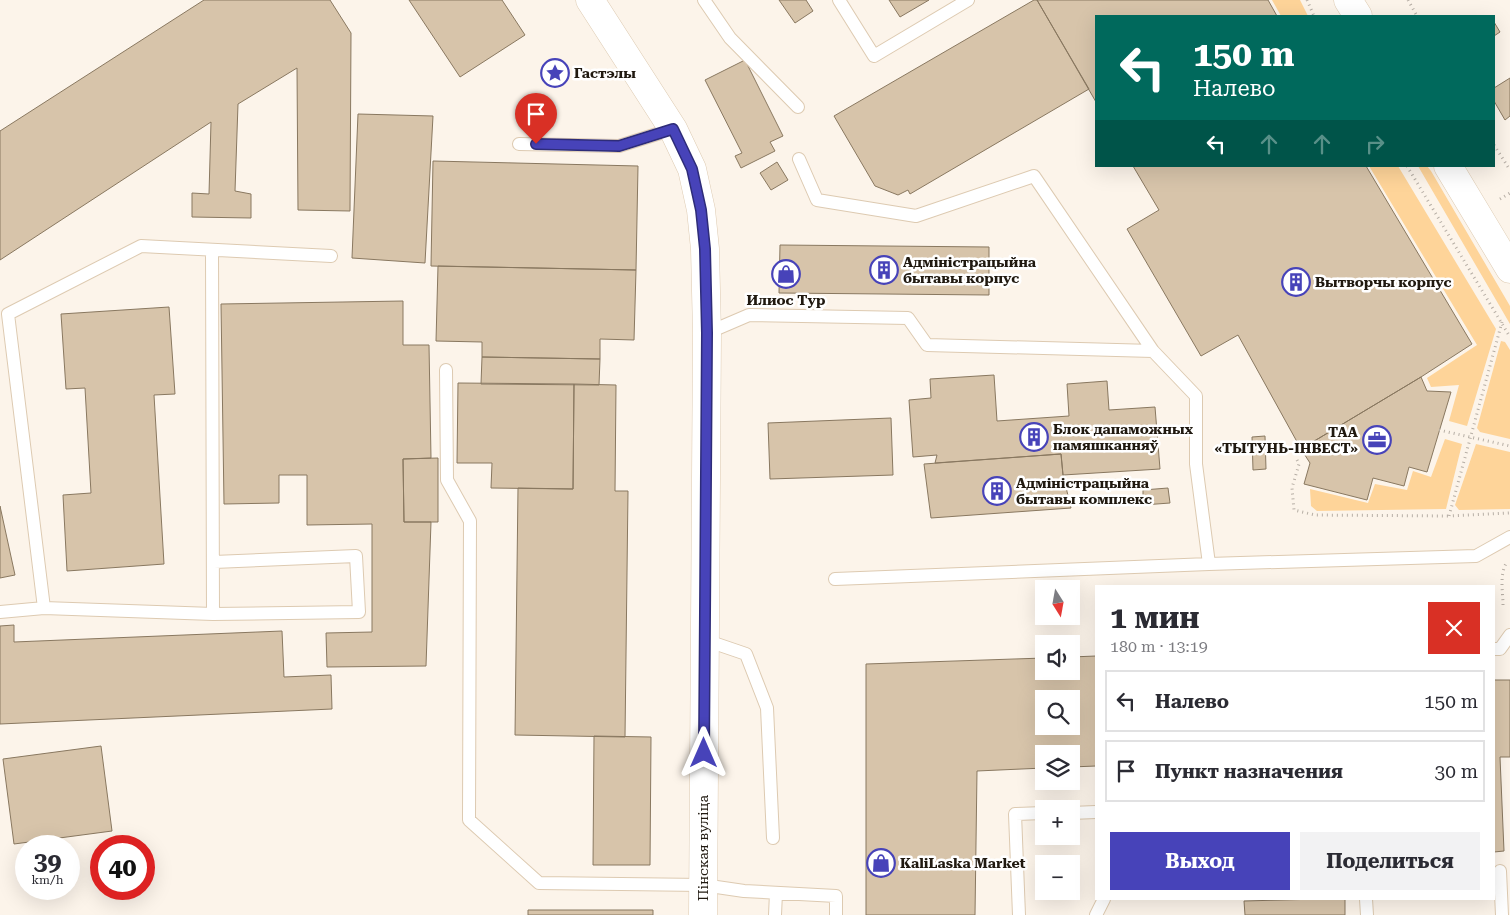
<!DOCTYPE html>
<html lang="ru">
<head>
<meta charset="utf-8">
<style>
  body { margin:0; font-family:"Roboto Serif",serif; background:#f2f2f3; color:#2b2b33; height:100vh; display:flex; flex-direction:column; font-size:19px; white-space:nowrap }
  * { box-sizing:border-box; margin:0 }
  p { font-size:16px; color:#7c7c81 }
  .icon { flex:none; width:28px; height:28px; fill:none; stroke:currentColor; stroke-width:2; stroke-linecap:round; stroke-linejoin:round }
  .map { position:relative; flex:1; overflow:hidden }
  .details { position:absolute; left:1095px; top:585px; width:400px; height:315px; display:flex; flex-direction:column; background:#fff; border-radius:0px; box-shadow:0 5px 20px #0002 }
  .details>* { flex:none }
  .hud { position:absolute; left:1095px; top:15px; width:400px; height:152px; border-radius:0px; box-shadow:0 5px 20px #0002; background:#00695c; color:#fff; overflow:hidden }
  .needle { width:32px; rotate:169deg }
  .fabs { position:absolute; left:1035px; top:580px; display:grid; gap:10px }
  .fabs a { display:grid; place-items:center; width:45px; height:45px; border-radius:0px; background:#fff; box-shadow:0 5px 20px #0002; font-size:25px }
  .speed { position:absolute; left:15px; top:835px; display:flex; gap:10px; font-size:25px; font-weight:700; text-align:center }
  .speed>* { display:grid; place-content:center; width:65px; height:65px; border-radius:50%; background:#fff; box-shadow:0 5px 20px #0002; line-height:1 }
  .speed small { font-size:12px; font-weight:400 }
  .speed .limit { border:8px solid #d22; background:#fff; color:#111 }
  .pin { position:absolute; display:grid; place-items:center; width:42px; height:42px; color:#fff; margin:-51px -21px; border-radius:50% 50% 50% 0; rotate:-45deg; box-shadow:0 0 5px #0007 }
  .pin .icon { rotate:45deg }
  .me { position:absolute; width:55px; margin:-28px; rotate:0deg; stroke-linejoin:round; filter:drop-shadow(0 0 4px #0008) }
  .turn { display:flex; align-items:center; gap:18px; height:105px; padding:0 15px; font-size:22px }
  .turn .icon { width:65px; height:65px; stroke-width:2.5 }
  .turn b { display:block; font-size:35px; line-height:42px }
  .lanes { display:flex; align-items:center; height:48px; padding:0 15px; background:#0003; justify-content:center; gap:25px; direction:ltr }
  .lanes .off { opacity:.35 }
  .round { display:grid; place-items:center; flex:none; width:52px; height:52px; border-radius:0px; background:#f2f2f3 }
  .summary { display:flex; align-items:center; justify-content:space-between; height:85px; padding:0 15px }
  h1 { font-size:30px; font-weight:700; line-height:38px }
  .cta { display:flex; gap:10px; margin-top:auto; padding:10px 15px }
  .cta a { flex:1; height:58px; border-radius:0px; background:#4743b9; color:#fff; font-size:20px; font-weight:700; line-height:58px; text-align:center }
  .cta a+a { background:#f2f2f3; color:#2b2b33 }
  ul { padding:0; list-style:none }
  li { display:flex; align-items:center; gap:15px; height:62px; margin:0 10px 8px; padding:0 5px; border:2px solid #e1e1e2; border-radius:0px }
  li div { flex:1 }
  li b { display:block; font-size:19px }
  li em { font-style:normal }
  .map>svg:first-child { display:block }
</style>
</head>
<body>
<div class="map">
<svg width="1510" height="915" viewBox="0 0 1510 915">
  <rect width="100%" height="100%" fill="#fcf4ea"/>
  <path fill="#fed499" d="M1272,0H1300L1308,16H1281Z
    M1369,166H1398L1496,329L1467,426L1449,421L1459,385L1431,387L1427,378L1477,345Z
    M1418,166H1427L1431,171L1510,306V324Z
    M1501,341L1505,342L1510,350V439L1480,432L1477,428Z
    M1445,439L1462,444L1446,509L1317,511L1311,506L1310,489L1368,503L1375,484L1407,490L1413,471L1431,477Z
    M1476,444L1510,452V509L1459,510L1455,505Z"/>
  <path fill="#d7c4aa" stroke="#897860" fill-rule="evenodd" d="M204,0H330L351,33L350,211L298,210L297,68L238,104L235,191L251,194V218L192,217V193L209,194L211,122L0,260V131Z
    M409,0H502L525,35L460,77Z
    M779,0H806L813,11L795,23Z
    M889,0H929L900,17Z
    M1034,0H1037L1089,89L910,194L908,190L898,195L875,186L834,116Z
    M1037,0H1268L1277,16H1096V102Z
    M1494,22L1500,32L1494,36Z
    M745,60L783,136L770,142L775,151L741,168L735,156L742,153L705,80Z
    M1510,78V116L1505,120L1494,101V88Z
    M358,114L433,116L425,263L352,258Z
    M433,161L638,166L636,270L431,266Z
    M777,162L788,180L771,190L760,173Z
    M1133,166H1366L1472,344L1421,377L1301,449L1238,335L1201,356L1127,229L1159,210Z
    M780,245L989,247V295L779,293Z
    M438,266L636,270L634,340L600,339V359L482,357V342L436,341Z
    M403,301V345H429L431,458L403,459L404,522H431L426,666L327,667L326,633L372,632V524L307,525V475H279V503L224,504L221,304Z
    M169,307L175,394L154,395L164,564L67,571L63,495L91,493L85,388L66,389L61,314Z
    M482,357L600,359L599,385L481,384Z
    M994,375L997,421L1069,416L1067,384L1107,381L1109,410L1155,407L1160,469L1063,475L1061,454L935,463L937,455L913,457L909,400L931,398L930,379Z
    M1421,377L1427,391L1451,392L1427,472L1409,467L1404,486L1373,478L1367,500L1304,484L1310,463L1301,449Z
    M458,383L574,384L573,489L491,488L492,463H457Z
    M574,384L616,385L615,491H628L625,737L515,735L518,488L573,489Z
    M891,418L893,475L770,479L768,423Z
    M1265,436L1266,469L1253,470L1252,437Z
    M1061,454L1063,475L1071,508L931,518L924,464Z
    M438,458V522H404L403,459Z
    M1168,488L1170,503L1143,505V490Z
    M0,506L15,575L0,578Z
    M14,625V642L282,631L284,677L331,675L332,709L0,724V626Z
    M1096,656V766L1071,767V754H1044V768L977,771L975,915H866V664L1044,658V671H1071V657ZM1044,699H1071V726H1044Z
    M1494,680H1510V757H1500L1504,851L1494,852Z
    M594,736L651,737L650,865H593Z
    M101,746L112,831L14,844L3,759Z
    M1319,899H1345V915H1245L1244,901Z
    M528,910H653V915H528Z"/>
  <g fill="none" stroke-linecap="round" stroke-linejoin="round">
    <defs>
      <path id="lane" d="M704,0L730,38L798,107
        M839,0L874,56L968,0
        M519,144L619,146L673,129
        M799,159L817,200L916,216L1034,176L1153,351
        M707,333L749,315L908,318L927,345L1153,351L1196,396V464L1209,564L1476,556L1510,537
        M446,370L447,480L470,521L469,820L539,883L703,885L744,891L836,896V915
        M835,579L1209,564
        M44,608L8,314L141,246L331,256
        M0,612L44,608L213,614L212,250
        M213,614L359,612L356,556L214,562
        M705,640L746,654L767,708L773,838
        M1494,649H1500L1510,635
        M1071,813L1096,812
        M1500,871L1502,915
        M1366,899L1367,915
        M775,915L776,893
        M1019,915L1015,814L1044,813
        M1096,915L1104,899"/>
      <path id="secondary" d="M590,0L673,129L692,169L701,210L705,249L707,333L703,915
        M1348,0L1358,16
        M1448,166L1510,269"/>
    </defs>
    <use href="#lane" stroke="#ddcab1" stroke-width="14"/>
    <use href="#secondary" stroke="#ddcab1" stroke-width="29"/>
    <path stroke="#b6aea5" stroke-width="3" stroke-dasharray="1 4" stroke-linecap="butt" d="M1307,0L1314,16
      M1408,0L1417,16
      M1494,145L1510,170
      M1407,166L1510,337
      M1500,199L1510,193
      M1502,322L1449,516L1510,513
      M1439,430L1510,446
      M1297,460L1299,464L1292,488L1294,510L1315,515L1449,516
      M1503,605C1503,592 1499,574 1507,562"/>
    <use href="#lane" stroke="#fff" stroke-width="12"/>
    <use href="#secondary" stroke="#fff" stroke-width="28"/>
  </g>
  <g fill="none" stroke-linecap="round" stroke-linejoin="round">
    <defs>
      <path id="route" d="M536,144L619,146L673,129L692,169L701,210L705,249L707,333L704,753"/>
    </defs>
    <use href="#route" stroke="#2e2c78" stroke-width="12"/>
    <use href="#route" stroke="#4743b9" stroke-width="9"/>
  </g>
  <defs>
    <symbol id="sight-ring" viewBox="-11 -11 22 22"><circle r="9.5" fill="#fff" stroke="#4743b9" stroke-width="1.5"/><path d="M0-6L1.8-2.2L6-1.7L2.9 1.2L3.7 5.4L0 3.3L-3.7 5.4L-2.9 1.2L-6-1.7L-1.8-2.2Z" fill="#4743b9"/></symbol>
    <symbol id="building-ring" viewBox="-11 -11 22 22"><circle r="9.5" fill="#fff" stroke="#4743b9" stroke-width="1.5"/><path d="M-4-6H4V6H1V3H-1V6H-4ZM-2.5-4.3h1.7v1.8h-1.7ZM.8-4.3h1.7v1.8H.8ZM-2.5-1h1.7V.8h-1.7ZM.8-1h1.7V.8H.8Z" fill="#4743b9"/></symbol>
    <symbol id="shop-ring" viewBox="-11 -11 22 22"><circle r="9.5" fill="#fff" stroke="#4743b9" stroke-width="1.5"/><path d="M-5-2.5h2.3a2.7 3.5 0 0 1 5.4 0H5L5.5 6h-11ZM-1.5-2.5h3a1.5 2.3 0 0 0-3 0Z" fill="#4743b9"/></symbol>
    <symbol id="office-ring" viewBox="-11 -11 22 22"><circle r="9.5" fill="#fff" stroke="#4743b9" stroke-width="1.5"/><path d="M-6-3h4V-5.5h4V-3h4V5H-6ZM-1-4.5V-3h2v-1.5ZM-6 0V1H6V0Z" fill="#4743b9"/></symbol>
  </defs>
  <g fill-rule="evenodd">
    <use href="#sight-ring" x="539" y="57" width="32" height="32"/>
    <use href="#building-ring" x="868" y="254" width="32" height="32"/>
    <use href="#shop-ring" x="770" y="258" width="32" height="32"/>
    <use href="#building-ring" x="1280" y="266" width="32" height="32"/>
    <use href="#building-ring" x="1018" y="421" width="32" height="32"/>
    <use href="#office-ring" x="1361" y="424" width="32" height="32"/>
    <use href="#building-ring" x="981" y="475" width="32" height="32"/>
    <use href="#shop-ring" x="865" y="847" width="32" height="32"/>
  </g>
  <g text-anchor="middle" dominant-baseline="central" stroke-width="5" stroke-linejoin="round" paint-order="stroke">
    <g font-size="14" font-weight="bold" fill="#201910" stroke="#fff" text-anchor="start">
      <text x="574" y="73">Гастэлы</text>
      <text x="903" y="262">Адміністрацыйна<tspan x="903" dy="16">бытавы корпус</tspan></text>
      <text x="1315" y="282">Вытворчы корпус</text>
      <text x="786" y="300" text-anchor="middle">Илиос Тур</text>
      <text x="1053" y="429">Блок дапаможных<tspan x="1053" dy="16">памяшканняў</tspan></text>
      <text x="1358" y="432" text-anchor="end">ТАА<tspan x="1358" dy="16">«ТЫТУНЬ-IНВЕСТ»</tspan></text>
      <text x="1016" y="483">Адміністрацыйна<tspan x="1016" dy="16">бытавы комплекс</tspan></text>
      <text x="900" y="863">KaliLaska Market</text>
    </g>
    <g font-size="14" fill="#201910" stroke="#fff">
      <text transform="translate(703 848) rotate(-90)">Пінская вуліца</text>
    </g>
  </g>
</svg>
<div class="fabs">
<a><svg class="needle" viewBox="-14 -14 28 28"><path d="M0-13l5 13h-10z" fill="#e53935"/><path d="M0 13l5-13h-10z" fill="#7c7c81"/></svg></a>
<a><svg class="icon" aria-label="sound" viewBox="0 0 24 24"><path d="M4 9h4l5-4v14l-5-4H4zM17 9q2 3 0 6"/></svg></a>
<a><svg class="icon" aria-label="search" viewBox="0 0 24 24"><circle cx="10" cy="10" r="6"/><path d="M15 15l6 6"/></svg></a>
<a><svg class="icon" aria-label="layers" viewBox="0 0 24 24"><path d="M12 4l9 5-9 5-9-5zM3 14l9 5 9-5"/></svg></a>
<a>+</a>
<a>−</a>
</div>
<div class="speed"><div>39<small>km/h</small></div><div class="limit">40</div></div>
<div class="pin" style="left:536px;top:144px;background:#d93025"><svg class="icon" aria-label="arrive" viewBox="0 0 24 24"><path d="M6 21V4h12l-3 4 3 4H6"/></svg></div>
<svg class="me" style="left:704px;top:753px" viewBox="-20 -20 40 40"><path d="M0-17L14 15 0 8-14 15z" fill="#4743b9" stroke="#fff" stroke-width="4"/></svg>
<div class="hud">
<div class="turn"><svg class="icon" aria-label="left" viewBox="0 0 24 24"><path d="M17 20v-9H6M10 6l-5 5 5 5"/></svg><div><b>150 m</b>Налево</div></div>
<div class="lanes"><svg class="icon" aria-label="left" viewBox="0 0 24 24"><path d="M17 20v-9H6M10 6l-5 5 5 5"/></svg><svg class="icon off" aria-label="ahead" viewBox="0 0 24 24"><path d="M12 20V5M6 11l6-6 6 6"/></svg><svg class="icon off" aria-label="ahead" viewBox="0 0 24 24"><path d="M12 20V5M6 11l6-6 6 6"/></svg><svg class="icon off" aria-label="right" viewBox="0 0 24 24"><path d="M7 20v-9h11M14 6l5 5-5 5"/></svg></div>
</div>
<section class="details">
<div class="summary"><div><h1>1 мин</h1><p>180 m · 13:19</p></div><a class="round" style="background:#d93025;color:#fff"><svg class="icon" aria-label="close" viewBox="0 0 24 24"><path d="M6 6l12 12M18 6L6 18"/></svg></a></div>
<ul>
<li><svg class="icon" aria-label="left" viewBox="0 0 24 24"><path d="M17 20v-9H6M10 6l-5 5 5 5"/></svg><div><b>Налево</b></div><em>150 m</em></li>
<li><svg class="icon" aria-label="arrive" viewBox="0 0 24 24"><path d="M6 21V4h12l-3 4 3 4H6"/></svg><div><b>Пункт назначения</b></div><em>30 m</em></li>
</ul>
<div class="cta"><a>Выход</a><a>Поделиться</a></div>
</section>
</div>
</body>
</html>
